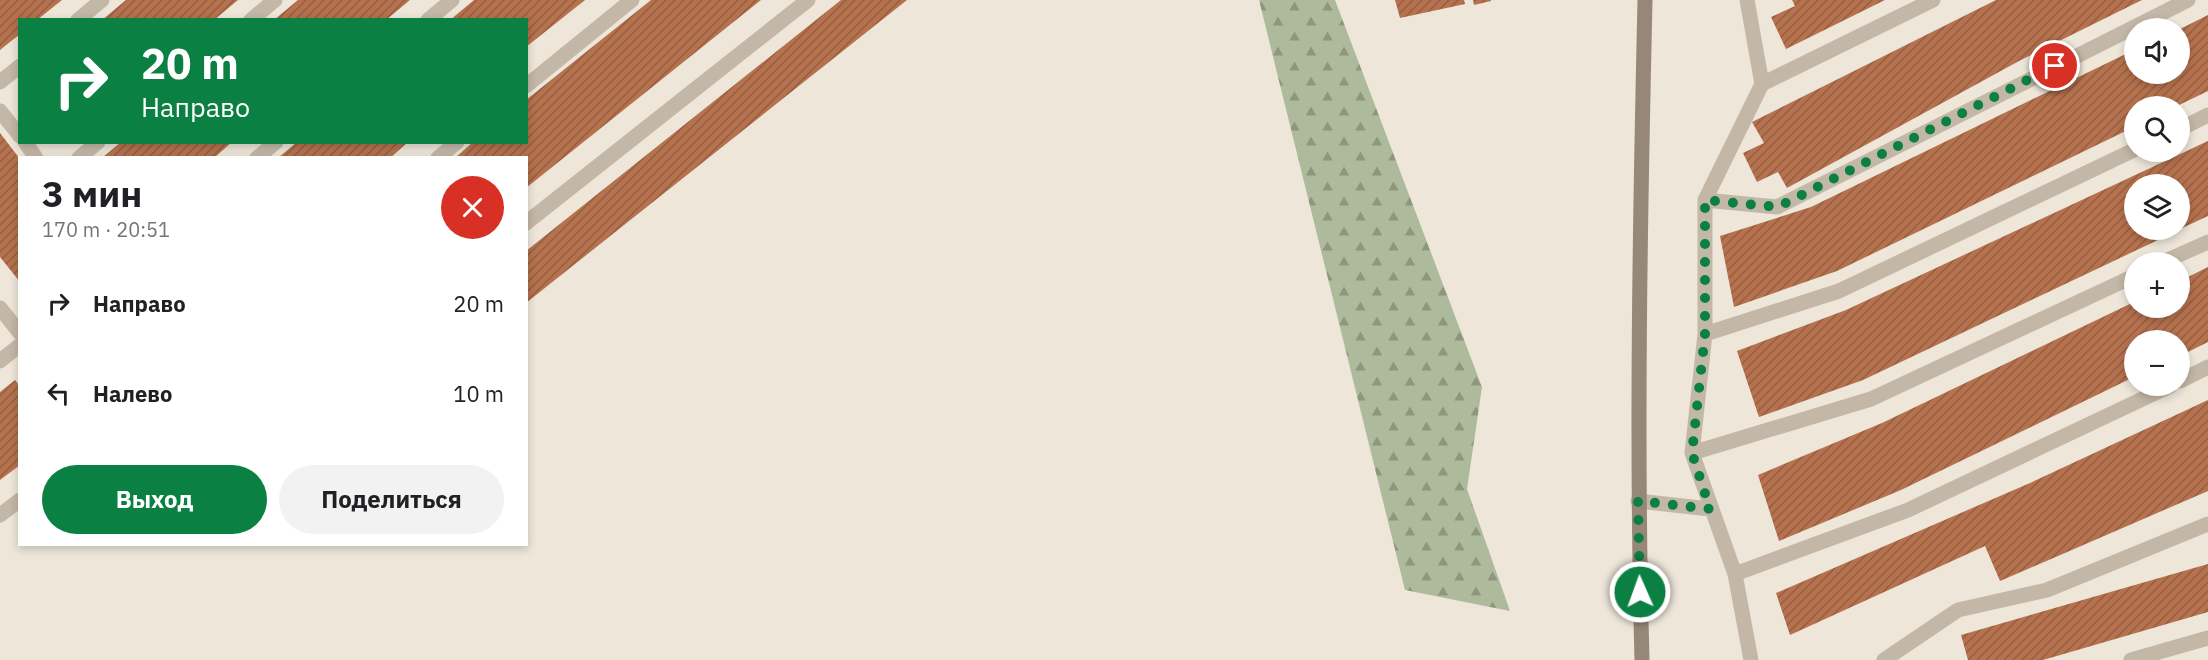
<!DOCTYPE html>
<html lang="ru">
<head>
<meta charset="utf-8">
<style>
  body { margin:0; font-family:"IBM Plex Sans",sans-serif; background:#f2f2f2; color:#202124; height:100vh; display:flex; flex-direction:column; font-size:22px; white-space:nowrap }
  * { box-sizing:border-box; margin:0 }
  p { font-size:20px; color:#757577 }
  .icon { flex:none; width:33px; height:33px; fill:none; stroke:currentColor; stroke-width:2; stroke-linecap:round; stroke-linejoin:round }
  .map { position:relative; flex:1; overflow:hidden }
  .sheet { position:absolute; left:18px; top:156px; width:510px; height:390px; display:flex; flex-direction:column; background:#fff; border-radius:0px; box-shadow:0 3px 9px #0003 }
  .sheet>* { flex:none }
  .banner { position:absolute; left:18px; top:18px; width:510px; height:126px; border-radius:0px; box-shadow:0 3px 9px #0003; background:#0b8043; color:#fff; overflow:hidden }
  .fabs { position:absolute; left:2124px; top:18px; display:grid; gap:12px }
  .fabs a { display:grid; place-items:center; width:66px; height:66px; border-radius:50%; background:#fff; box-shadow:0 3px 9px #0003; font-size:30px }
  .pin { position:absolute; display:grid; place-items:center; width:51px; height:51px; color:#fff; margin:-26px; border:3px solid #fff; border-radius:50%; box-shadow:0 2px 6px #0007 }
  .me { position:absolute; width:66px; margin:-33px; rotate:358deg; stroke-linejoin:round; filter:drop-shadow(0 0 4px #0008) }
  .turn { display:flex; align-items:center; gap:21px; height:126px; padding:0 24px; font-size:27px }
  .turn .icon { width:78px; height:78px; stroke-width:2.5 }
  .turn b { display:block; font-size:42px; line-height:51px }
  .round { display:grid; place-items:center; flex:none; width:63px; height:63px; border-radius:32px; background:#f2f2f2 }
  .overview { display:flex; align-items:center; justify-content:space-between; height:102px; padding:0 24px }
  h1 { font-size:36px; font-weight:800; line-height:45px }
  .cta { display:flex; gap:12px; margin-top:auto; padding:12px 24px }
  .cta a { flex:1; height:69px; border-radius:36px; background:#0b8043; color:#fff; font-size:24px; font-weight:800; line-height:69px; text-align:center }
  .cta a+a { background:#f2f2f2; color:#202124 }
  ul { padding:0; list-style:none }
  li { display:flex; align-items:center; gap:18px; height:90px; padding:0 24px }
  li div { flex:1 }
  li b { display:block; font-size:22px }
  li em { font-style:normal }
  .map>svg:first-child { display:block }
</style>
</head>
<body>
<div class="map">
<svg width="2208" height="660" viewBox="0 0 2208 660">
  <defs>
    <pattern id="forest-firs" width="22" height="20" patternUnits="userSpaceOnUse" patternTransform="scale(1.5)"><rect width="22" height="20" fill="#adba9b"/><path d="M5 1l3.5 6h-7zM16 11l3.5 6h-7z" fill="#8d977e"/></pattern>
    <pattern id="building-hatch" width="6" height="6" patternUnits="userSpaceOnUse" patternTransform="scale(1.5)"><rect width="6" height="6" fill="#b6724e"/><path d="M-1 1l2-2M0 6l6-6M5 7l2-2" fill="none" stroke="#955e41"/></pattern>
  </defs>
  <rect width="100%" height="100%" fill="#ede6d9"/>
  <path fill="url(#forest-firs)" d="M1259,0H1335L1482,387L1467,489L1510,611L1405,590Z"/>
  <path fill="url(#building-hatch)" d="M0,0H62L37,20H20V34L0,50Z
    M126,0H238L214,20H102Z
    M298,0H410L386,20H274Z
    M474,0H585L526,47V20H450Z
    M651,0H761L526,188V158H455L473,142H526V100Z
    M841,0H907L526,303V251Z
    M1395,0H1464L1465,4L1400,18Z
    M1473,0H1491V1L1474,5Z
    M1792,0H1885L1786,49L1771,17L1795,6Z
    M1996,0H2142L2019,61L1787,188L1778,172L1757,182L1743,153L1764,143L1752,122Z
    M2208,15V91L2177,106H2134V127L1837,271L1734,307L1720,236L1811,207L2134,50V74H2180V29Z
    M0,133L20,159V282L0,257Z
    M2208,141V216L2180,229V184H2134V230H2179L1863,380L1759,417L1737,351L1846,310Z
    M121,142H232L214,158H102Z
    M297,142H408L390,158H278Z
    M2208,267V342L2180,356V340H2134V377L1901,490L1779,541L1758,475L1882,423L2134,302V308H2180V281Z
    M15,380L20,386V465L0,480V392Z
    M2208,400V491L2000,581L1985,546L1790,635L1776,593L2030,483Z
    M2208,564V612L2043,660H1968L1961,635Z"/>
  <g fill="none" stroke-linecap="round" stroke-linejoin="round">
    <path stroke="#c3b7a7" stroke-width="15" d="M1747,0L1762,84L1705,200V334L1692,453L1735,574L1751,660
      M78,20L102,0
      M251,20L275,0
      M428,20L452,0
      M0,82L20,66
      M1762,84L1933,0
      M526,86L632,0
      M0,111L20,136
      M2180,129L2208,115
      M25,142L36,158
      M79,158L98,142
      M257,158L276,142
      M438,158L457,142
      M1705,200L1777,207L2188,0
      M526,223L808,0
      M2163,262L2208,242
      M0,308L20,333
      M1705,334L1839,291L2134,150
      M0,361L20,345
      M2180,381L2208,367
      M1692,453L1871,399L2134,276
      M1638,501L1710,509
      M0,515L20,500
      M1735,574L1908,510L2170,386
      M1884,660L1958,610L2047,590L2208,524
      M2131,660L2208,638"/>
    <path stroke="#978779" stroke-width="15" d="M1642,660C1636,440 1640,220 1645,0"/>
  </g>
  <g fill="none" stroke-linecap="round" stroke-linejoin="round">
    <path stroke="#0b8043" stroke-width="10" stroke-dasharray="0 18" d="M1640,592L1638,501L1710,509L1692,453L1705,334V200L1778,207L2055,66"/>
  </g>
</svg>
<div class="fabs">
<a><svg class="icon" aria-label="sound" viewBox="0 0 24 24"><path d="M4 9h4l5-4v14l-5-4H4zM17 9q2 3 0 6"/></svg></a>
<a><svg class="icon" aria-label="search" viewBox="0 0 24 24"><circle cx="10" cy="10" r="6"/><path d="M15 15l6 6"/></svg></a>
<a><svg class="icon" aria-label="layers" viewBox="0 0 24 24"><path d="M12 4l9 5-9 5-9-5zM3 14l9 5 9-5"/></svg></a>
<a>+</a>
<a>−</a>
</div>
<div class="pin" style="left:2055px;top:66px;background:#d93025"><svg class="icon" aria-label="arrive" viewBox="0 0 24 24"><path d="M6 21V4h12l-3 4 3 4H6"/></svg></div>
<svg class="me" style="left:1640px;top:592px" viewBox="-20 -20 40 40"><circle r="17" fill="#0b8043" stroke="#fff" stroke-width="3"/><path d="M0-11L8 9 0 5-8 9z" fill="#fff"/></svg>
<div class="banner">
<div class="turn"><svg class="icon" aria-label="right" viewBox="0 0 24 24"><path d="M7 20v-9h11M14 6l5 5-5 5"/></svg><div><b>20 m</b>Направо</div></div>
</div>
<section class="sheet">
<div class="overview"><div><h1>3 мин</h1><p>170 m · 20:51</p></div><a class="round" style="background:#d93025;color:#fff"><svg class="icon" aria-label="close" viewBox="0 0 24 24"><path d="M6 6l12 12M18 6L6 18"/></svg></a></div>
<ul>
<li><svg class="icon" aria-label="right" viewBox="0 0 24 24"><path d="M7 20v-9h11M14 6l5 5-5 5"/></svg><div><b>Направо</b></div><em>20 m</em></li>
<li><svg class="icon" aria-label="left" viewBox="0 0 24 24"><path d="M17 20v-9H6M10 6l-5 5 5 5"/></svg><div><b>Налево</b></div><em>10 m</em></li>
</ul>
<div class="cta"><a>Выход</a><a>Поделиться</a></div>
</section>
</div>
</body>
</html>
